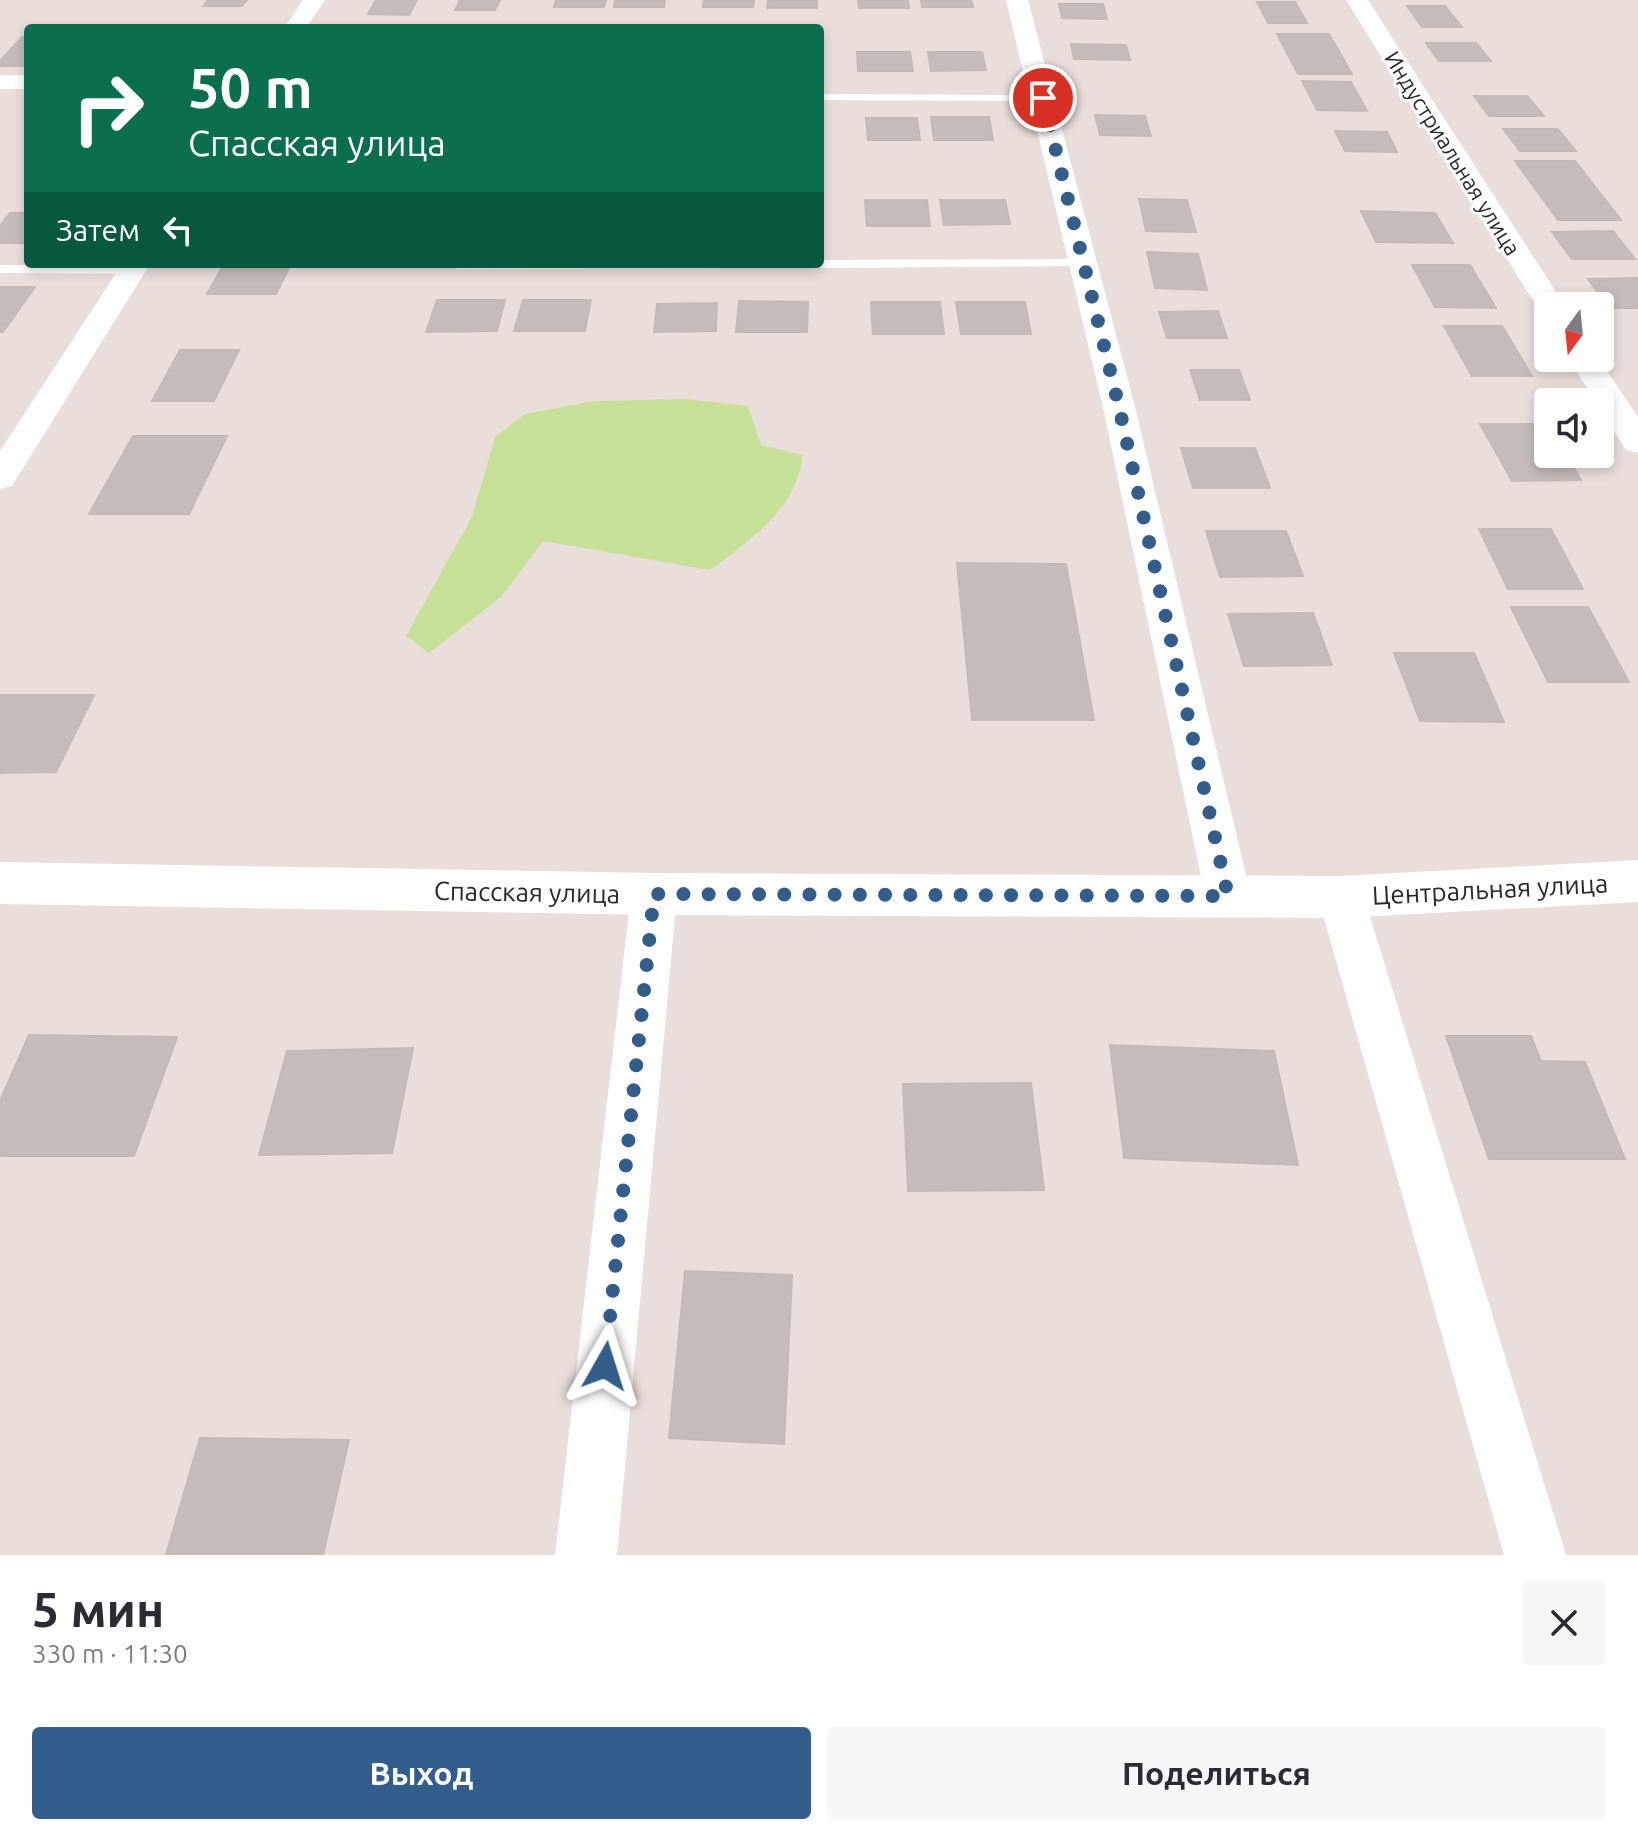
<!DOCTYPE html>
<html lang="ru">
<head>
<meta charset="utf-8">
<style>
  body { margin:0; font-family:Ubuntu,sans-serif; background:#f7f7f7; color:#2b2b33; height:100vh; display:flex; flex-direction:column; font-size:30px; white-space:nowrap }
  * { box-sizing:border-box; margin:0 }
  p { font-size:26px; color:#7c7c81 }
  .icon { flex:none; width:44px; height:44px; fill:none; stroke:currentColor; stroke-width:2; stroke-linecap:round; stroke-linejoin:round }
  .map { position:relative; height:1555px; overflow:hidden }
  .details { display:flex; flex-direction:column; background:#fff; flex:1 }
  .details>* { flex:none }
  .guide { position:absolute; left:24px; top:24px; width:800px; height:244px; border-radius:8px; box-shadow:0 4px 12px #0003; background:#0b6e4f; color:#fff; overflow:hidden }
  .needle { width:52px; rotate:195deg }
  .buttons { position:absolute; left:1534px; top:292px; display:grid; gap:16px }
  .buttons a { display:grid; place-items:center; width:80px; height:80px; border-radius:8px; background:#fff; box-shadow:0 4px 12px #0003; font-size:40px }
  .pin { position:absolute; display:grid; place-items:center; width:68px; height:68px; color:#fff; margin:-34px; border:4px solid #fff; border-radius:50%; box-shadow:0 2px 8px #0007 }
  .me { position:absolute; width:88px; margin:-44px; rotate:6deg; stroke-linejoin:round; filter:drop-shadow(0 0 6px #0008) }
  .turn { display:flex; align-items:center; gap:28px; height:168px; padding:0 32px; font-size:36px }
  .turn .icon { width:104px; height:104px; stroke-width:2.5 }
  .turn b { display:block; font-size:56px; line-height:68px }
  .then { display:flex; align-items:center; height:76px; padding:0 32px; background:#0003; gap:16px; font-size:30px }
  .round { display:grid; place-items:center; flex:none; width:84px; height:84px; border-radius:8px; background:#f7f7f7 }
  .head { display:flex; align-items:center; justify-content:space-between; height:136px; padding:0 32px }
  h1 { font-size:48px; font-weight:600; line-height:60px }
  .action { display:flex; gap:16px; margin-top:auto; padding:16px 32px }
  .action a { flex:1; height:92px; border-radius:8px; background:#335d8a; color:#fff; font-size:32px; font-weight:600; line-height:92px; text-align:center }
  .action a+a { background:#f7f7f7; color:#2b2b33 }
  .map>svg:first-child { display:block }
</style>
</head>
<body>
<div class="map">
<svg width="1638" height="1555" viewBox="0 0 1638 1555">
  <rect width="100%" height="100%" fill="#eadeda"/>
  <path fill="#c7e097" d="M685,399L748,406L761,445L802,455C799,507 749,541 710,570L543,541L501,597L429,653L406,636L472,517L495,437L525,414L594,401Z"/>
  <path fill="#c5bcb9" stroke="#c5b9b4" stroke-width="2" d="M208,0H247L242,6H203Z
    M376,0H417L409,15L368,14Z
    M460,0H500L495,10H455Z
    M556,0H606L604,7H554Z
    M615,0H665L664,7H614Z
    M704,0H754L753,7H703Z
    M768,0H817V8H767Z
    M858,0H908L909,8H859Z
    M921,0H971L973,7H922Z
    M1257,2H1295L1307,23H1268Z
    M1059,4H1103L1107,19L1062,18Z
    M1407,6H1445L1462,27H1422Z
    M1277,34H1329L1352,74H1298Z
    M22,37H28V66H0V61Z
    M1426,43H1476L1491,61H1439Z
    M1071,44L1126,45L1130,60L1074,59Z
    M857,52H910L913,71H858Z
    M928,52H982L986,70L931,71Z
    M1302,81L1351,82L1367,111L1317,110Z
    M1474,96H1527L1544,116H1489Z
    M1095,115L1145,116L1151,136L1100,135Z
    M931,117H989L993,140H934Z
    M866,118H917L920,140H868Z
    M1503,129H1558L1576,151H1520Z
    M1335,131L1387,132L1397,152L1345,151Z
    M1515,161H1575L1621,220H1558Z
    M1139,199L1187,200L1196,232L1146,231Z
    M865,200H927L930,226H867Z
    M940,200H1005L1010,224L944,225Z
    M1361,211L1435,213L1453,243L1376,242Z
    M10,213H28V243H0V226Z
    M1613,231L1635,259H1572L1552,232Z
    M1147,252L1198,254L1207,290L1155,288Z
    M224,264H291L276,294H207Z
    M1412,265H1470L1496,308L1435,307Z
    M1638,278V308H1609L1588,279Z
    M0,287H35L3,332H0Z
    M437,300H505L497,331L426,332Z
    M523,300H591L585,331H514Z
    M739,301L808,302L807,332H736Z
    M871,302H940L944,334H873Z
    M956,302H1025L1031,334H961Z
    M717,303L716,331L654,332L657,304Z
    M1218,311L1227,338H1167L1159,312Z
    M1444,326H1502L1532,376H1472Z
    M180,350H239L214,401H152Z
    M1190,370H1239L1250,400H1200Z
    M1480,424H1547L1548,454H1565L1581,480L1512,481Z
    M133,436H227L189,514H89Z
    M1181,448H1255L1270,488H1193Z
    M1479,529H1551L1583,589H1508Z
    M1206,531H1286L1303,576L1220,577Z
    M957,563L1066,564L1094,720H972Z
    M1511,607H1588L1629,682H1548Z
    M1313,613L1332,665L1244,666L1228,614Z
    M1394,653H1474L1504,722L1420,721Z
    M0,695H94L56,772L0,773Z
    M29,1035L177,1037L134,1156H0V1101Z
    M1446,1036H1531L1541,1061L1585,1062L1625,1159H1489Z
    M1110,1045L1274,1051L1298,1165L1124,1158Z
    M413,1048L392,1153L259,1155L287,1051Z
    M1031,1083L1044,1190L908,1191L903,1084Z
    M685,1271L792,1275L784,1444L669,1438Z
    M200,1438L349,1440L323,1555H166Z"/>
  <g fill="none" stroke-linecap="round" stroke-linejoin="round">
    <path fill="#fff" fill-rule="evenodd" d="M820,94L1043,95L1049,98L1043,101L820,100Z
      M1083,259L1088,260V266L820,268L813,264H820V260Z
      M780,264L773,268L458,269L451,265Z
      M0,265L132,266L139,270L132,274L0,273Z"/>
    <path fill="#fff" fill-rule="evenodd" d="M303,0H325L306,28H284Z
      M1006,0H1028L1135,407L1251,896L1244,910L1228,916L1212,910L1205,896L1103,407Z
      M1346,0H1368L1565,306H1548V314L1540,312Z
      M0,75H28V89H0Z
      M122,264H150L12,486L0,489V451Z
      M1568,358H1598L1638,417V453L1626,450L1600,409V402H1596Z
      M654,874L670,880L677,894L617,1555H555L631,894L638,880Z
      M1341,877L1357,883L1364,897L1566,1555H1504L1318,897L1325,883Z"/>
    <path fill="#fff" fill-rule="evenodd" d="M1638,860V902L1341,918L654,915L0,904V862L654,873L1341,876Z"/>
  </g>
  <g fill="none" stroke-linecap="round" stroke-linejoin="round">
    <path stroke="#335d8a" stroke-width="14" stroke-dasharray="0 25.2" d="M605,1366L654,894L1228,896L1119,407L1043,98"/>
  </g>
  <g text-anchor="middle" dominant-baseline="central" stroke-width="6" stroke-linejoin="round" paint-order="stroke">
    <g font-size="22" fill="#282828" stroke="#fff">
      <text transform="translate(1453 153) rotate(58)">Индустриальная улица</text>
    </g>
    <g font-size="26" fill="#282828" stroke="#fff">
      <text transform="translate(1490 889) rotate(-3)">Центральная улица</text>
      <text transform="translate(527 892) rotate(1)">Спасская улица</text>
    </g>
  </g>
</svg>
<div class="buttons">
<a><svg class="needle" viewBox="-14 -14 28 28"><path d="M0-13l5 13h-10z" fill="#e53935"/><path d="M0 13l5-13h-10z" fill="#7c7c81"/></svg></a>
<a><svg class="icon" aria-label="sound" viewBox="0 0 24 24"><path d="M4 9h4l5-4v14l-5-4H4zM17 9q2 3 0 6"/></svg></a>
</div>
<div class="pin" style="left:1043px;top:98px;background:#d93025"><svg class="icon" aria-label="arrive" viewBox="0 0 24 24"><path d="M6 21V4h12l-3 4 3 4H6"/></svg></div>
<svg class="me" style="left:605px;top:1366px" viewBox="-20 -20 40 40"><path d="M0-17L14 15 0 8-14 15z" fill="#335d8a" stroke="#fff" stroke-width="4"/></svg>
<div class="guide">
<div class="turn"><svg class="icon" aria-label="right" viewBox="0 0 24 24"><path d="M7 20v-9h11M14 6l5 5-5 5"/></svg><div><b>50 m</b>Спасская улица</div></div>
<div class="then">Затем<svg class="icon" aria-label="left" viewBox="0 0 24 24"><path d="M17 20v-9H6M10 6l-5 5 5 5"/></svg></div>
</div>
</div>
<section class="details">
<div class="head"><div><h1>5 мин</h1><p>330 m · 11:30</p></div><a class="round"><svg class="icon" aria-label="close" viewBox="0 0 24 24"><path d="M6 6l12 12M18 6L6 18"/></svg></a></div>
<div class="action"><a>Выход</a><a>Поделиться</a></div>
</section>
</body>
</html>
